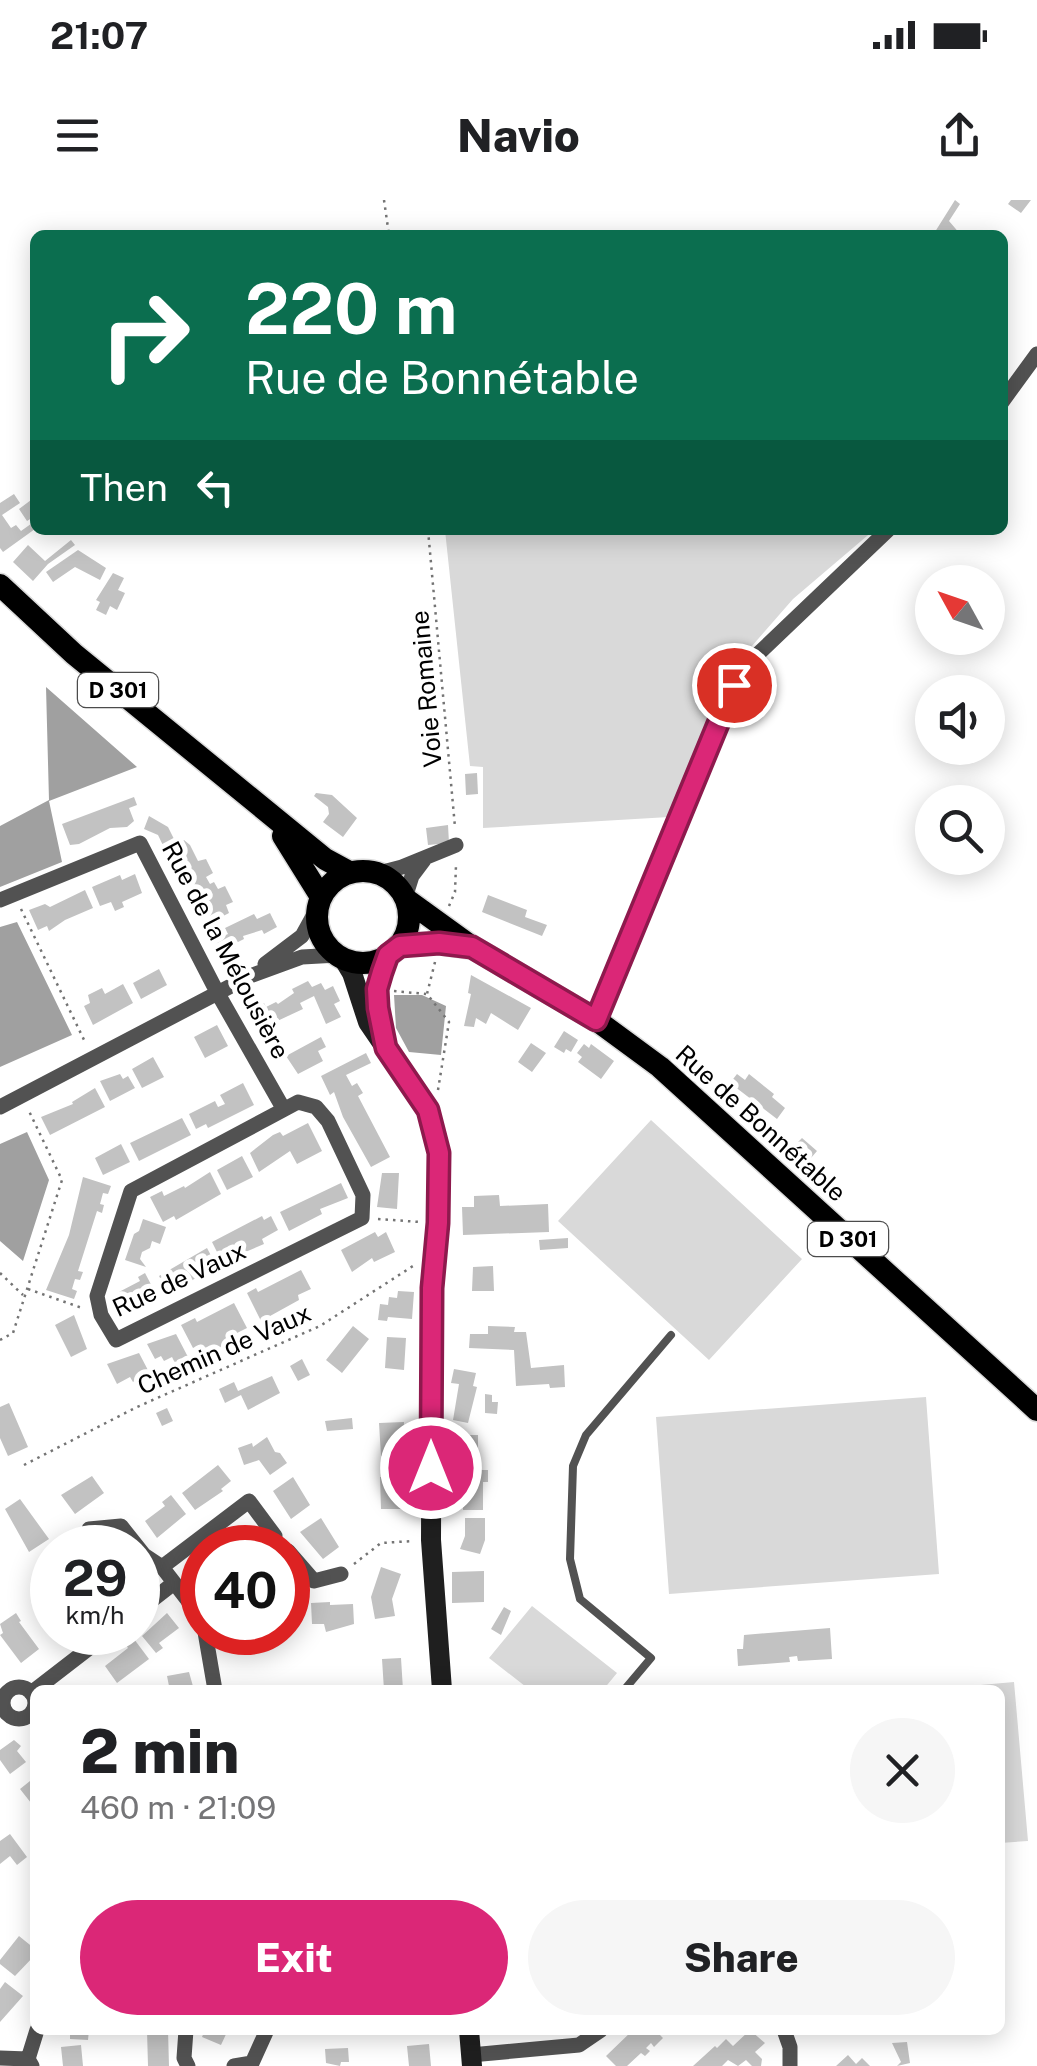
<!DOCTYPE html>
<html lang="en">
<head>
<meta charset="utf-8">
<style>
  body { margin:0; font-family:"Public Sans",sans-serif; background:#f6f6f6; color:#202124; height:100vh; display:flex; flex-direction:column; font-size:38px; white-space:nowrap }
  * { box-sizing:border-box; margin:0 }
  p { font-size:32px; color:#757577 }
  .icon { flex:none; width:55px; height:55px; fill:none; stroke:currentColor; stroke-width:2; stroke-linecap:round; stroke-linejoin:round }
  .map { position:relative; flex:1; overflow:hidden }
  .details { position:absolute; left:30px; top:1485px; width:975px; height:350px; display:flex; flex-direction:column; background:#fff; border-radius:15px; box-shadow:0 5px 25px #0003 }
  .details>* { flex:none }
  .hud { position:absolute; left:30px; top:30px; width:978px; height:305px; border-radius:15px; box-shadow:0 5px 25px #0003; background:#0b6e4f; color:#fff; overflow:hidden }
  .needle { width:65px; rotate:310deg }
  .buttons { position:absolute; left:915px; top:365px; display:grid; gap:20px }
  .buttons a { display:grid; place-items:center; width:90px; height:90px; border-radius:50%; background:#fff; box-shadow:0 5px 25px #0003; font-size:50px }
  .speed { position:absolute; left:30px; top:1325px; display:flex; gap:20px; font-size:50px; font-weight:700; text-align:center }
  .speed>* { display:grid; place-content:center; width:130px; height:130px; border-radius:50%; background:#fff; box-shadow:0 5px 25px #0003; line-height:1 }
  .speed small { font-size:25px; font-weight:400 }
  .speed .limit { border:15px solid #d22; background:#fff; color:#111 }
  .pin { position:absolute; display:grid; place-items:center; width:85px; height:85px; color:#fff; margin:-42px; border:5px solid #fff; border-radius:50%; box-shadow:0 2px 10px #0007 }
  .me { position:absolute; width:110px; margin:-55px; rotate:0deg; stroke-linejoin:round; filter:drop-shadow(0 0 8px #0008) }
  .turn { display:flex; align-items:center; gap:35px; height:210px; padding:0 50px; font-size:45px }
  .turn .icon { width:130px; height:130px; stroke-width:2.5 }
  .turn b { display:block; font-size:70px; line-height:85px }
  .then { display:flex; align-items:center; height:95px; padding:0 50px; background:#0003; gap:20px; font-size:38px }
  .round { display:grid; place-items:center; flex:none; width:105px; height:105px; border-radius:52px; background:#f6f6f6 }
  .head { display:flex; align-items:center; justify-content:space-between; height:170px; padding:0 50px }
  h1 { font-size:60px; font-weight:800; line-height:75px }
  .button { display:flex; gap:20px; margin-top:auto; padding:20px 50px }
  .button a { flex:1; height:115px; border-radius:60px; background:#db2777; color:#fff; font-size:40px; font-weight:800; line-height:115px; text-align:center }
  .button a+a { background:#f6f6f6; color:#202124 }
  .status { display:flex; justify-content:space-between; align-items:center; height:70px; padding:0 50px; background:#fff; direction:ltr }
  .status svg { height:28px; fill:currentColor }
  header { display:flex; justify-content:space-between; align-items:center; height:130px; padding:0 50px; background:#fff; font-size:45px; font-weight:800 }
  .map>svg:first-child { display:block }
</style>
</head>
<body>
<div class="status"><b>21:07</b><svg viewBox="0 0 49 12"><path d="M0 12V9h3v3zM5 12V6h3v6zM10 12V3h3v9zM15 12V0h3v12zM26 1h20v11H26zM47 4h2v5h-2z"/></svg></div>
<header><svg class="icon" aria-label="menu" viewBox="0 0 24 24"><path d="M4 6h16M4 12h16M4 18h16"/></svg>Navio<svg class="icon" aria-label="share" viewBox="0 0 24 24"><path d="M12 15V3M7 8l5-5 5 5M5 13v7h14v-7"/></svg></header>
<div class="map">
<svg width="1037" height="1866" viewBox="0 0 1037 1866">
  <rect width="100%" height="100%" fill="#fff"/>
  <path fill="#d9d9d9" d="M445,330H874L793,399L723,479L669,617L483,628V567L470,566Z
    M651,920L802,1059L709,1160L558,1021Z
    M926,1197L939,1374L669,1394L656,1217Z
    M532,1406L617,1473L603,1490H530L489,1458Z
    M1014,1482L1028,1641L1000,1643V1490H925Z"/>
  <path fill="#a0a0a0" d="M46,487L137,567L49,601L62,662L0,687V626L49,600Z
    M17,722L72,835L0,867V727Z
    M394,795H422L446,806L441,855L409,852L396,828Z
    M27,932L49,980L23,1061L0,1041V944Z"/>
  <path fill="#c2c2c2" d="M955,0L960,4L949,21L961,35H933Z
    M1011,0H1031L1021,13L1008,4Z
    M14,294L20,303L2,315L11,328L16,325L21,331L35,321V329L3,352L0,348V303Z
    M31,300L35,316L27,321L19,309Z
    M71,340L75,345L48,364L33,381L13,362L28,345L45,361Z
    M78,350L106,368L100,380L75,367L53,382L46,372Z
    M113,373L124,378L118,390L125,393L117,410L110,406L106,415L96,410L100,402L96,400Z
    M477,573L478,594L466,595L465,574Z
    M316,593L332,595L357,618L343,637L323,622L329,614L328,607L314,596Z
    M134,597L137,605L129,608L134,621L127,627L110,628L79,644L70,645L62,624Z
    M149,616L168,627L176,643L184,640L190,645L198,661L206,659L213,673L206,677L210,684L214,682L218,689L225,686L233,702L226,705L229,713L210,723L203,716L194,692L190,694L183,687L158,635L144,629Z
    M448,625L449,643L428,645L426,628Z
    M135,674L142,693L122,702L124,707L115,711L111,702L100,706L92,687L120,675L122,680Z
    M85,690L93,708L65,720L49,731L47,726L38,730L29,710L45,704L50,707Z
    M488,695L527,710L525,717L547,725L542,736L482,712Z
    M270,713L277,727L264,734L262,730L243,736L244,739L234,744L236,748L223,755L215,740L228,734L225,728L254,714L257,719Z
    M159,769L167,785L141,799L133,783Z
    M471,775L531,808L518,830L491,813L486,824L476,818L474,827L464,826L471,794L468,793Z
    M308,781L312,787L321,783L325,790L333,786L340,801L334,804L341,817L326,824L314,796L300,803L303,809L273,823L271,818L258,824L251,809L264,803L266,807L276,802L278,804L294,793L292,789Z
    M123,784L133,803L93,825L84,806L90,803L88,795L102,788L105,794Z
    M217,825L228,846L205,858L194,837Z
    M564,831L578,840L571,852L566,849L564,853L554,847Z
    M321,837L326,847L318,851L323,861L298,874L286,856Z
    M531,843L546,853L532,872L518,862Z
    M584,844L589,848L591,844L614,861L601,879L578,862L582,857L577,853Z
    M366,853L371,863L346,875L352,886L357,883L363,893L358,896L390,957L371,967L343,917L334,892L330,895L321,876Z
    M153,857L164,877L142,888L132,869Z
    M120,874L123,879L128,876L135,888L110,901L100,881Z
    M737,874L745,880L749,874L774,894L772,897L785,908L777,919L730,883Z
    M243,883L254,905L208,928L206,924L196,929L189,914L215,901L218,907L225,904L220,895Z
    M95,888L105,907L50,935L41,917L73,904L72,902Z
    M182,918L191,935L139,961L130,943Z
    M308,923L322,951L297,964L290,951L259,972L250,953L273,935L280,932L283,936Z
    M802,938L817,951L805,965L789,951Z
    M121,944L130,962L103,975L95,958Z
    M242,956L253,977L227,990L217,970Z
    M210,972L221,994L176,1020L174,1016L163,1022L150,997L162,991L164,996L184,986L185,988Z
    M382,973H399L397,1009L377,1007Z
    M83,977L111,986L108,994L103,993L100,1004L104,1005L102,1013L97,1011L78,1071L83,1072L80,1080L75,1079L72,1089L77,1091L74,1099L46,1090L69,1035Z
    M341,983L348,998L320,1009L322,1014L289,1031L280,1012Z
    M499,995L500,1006L548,1004L549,1032L463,1035L462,1007H474V996Z
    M262,1016L264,1020L271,1016L278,1030L262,1039L264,1044L222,1062L212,1042Z
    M143,1019L166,1027L160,1044L152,1041L150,1048L142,1052L140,1059L146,1067L125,1060L134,1034L139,1031Z
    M375,1032L378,1037L386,1032L395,1052L374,1062L372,1058L352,1072L341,1050Z
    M568,1038V1048L540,1050L539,1040Z
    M207,1048L217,1067L168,1093L159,1076Z
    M493,1066L494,1091H472L473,1067Z
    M301,1070L311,1089L298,1095L299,1100L261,1121L247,1093L256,1088L258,1092Z
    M145,1073L157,1096L127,1113L117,1093L140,1081L138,1077Z
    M398,1091L414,1092L412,1119L388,1117L387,1121L378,1120L380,1104L388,1105L389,1097L397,1098Z
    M234,1103L247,1128L229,1137L232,1142L224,1146L205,1153L200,1145L193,1148L181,1125L195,1118L197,1122Z
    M74,1115L87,1149L71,1157L55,1125Z
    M353,1126L369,1139L342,1173L326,1160Z
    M488,1126L515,1127L514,1132H526L531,1168L564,1165L565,1187L550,1188L549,1184L516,1186L514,1150L469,1148L470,1134H488Z
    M176,1134L188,1157L175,1163L172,1157L164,1161L161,1156L155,1159L147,1144Z
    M387,1137L406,1138L404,1170L385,1168Z
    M139,1153L150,1174L133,1182L130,1177L117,1184L107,1164Z
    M302,1159L310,1175L298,1181L290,1166Z
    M454,1169L476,1173L473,1186L477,1187L468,1223L453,1220L459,1184L451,1183Z
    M272,1176L280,1193L248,1210L241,1195L225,1203L219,1189L234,1182L238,1191Z
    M485,1194L492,1195V1202H498L497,1214L485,1213Z
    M9,1203L28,1247L8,1256L0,1238V1207Z
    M167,1208L173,1221L162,1226L156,1213Z
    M352,1218L353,1229L327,1231L325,1221Z
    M404,1222L402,1255L381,1256L379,1223Z
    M457,1235H478V1270H488V1282H483V1310H463V1269H456Z
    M267,1237L275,1252L280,1253L287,1263L270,1275L259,1260L244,1265L238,1248L252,1243L253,1247Z
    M218,1265L231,1281L221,1289L223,1291L195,1310L182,1293Z
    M92,1276L104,1293L75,1314L61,1295Z
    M293,1277L310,1305L291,1319L273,1291Z
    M380,1277H400L401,1309H381Z
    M171,1295L186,1314L157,1338L145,1321L165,1306L162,1302Z
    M20,1299L49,1339L29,1352L5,1309Z
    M321,1318L339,1347L323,1359L300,1332Z
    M465,1318H485V1340L480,1354L460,1349L465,1336Z
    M381,1367L401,1374L392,1399L395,1416L375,1419L371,1397Z
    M484,1371V1402L452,1403V1372Z
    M330,1402V1405L353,1404L354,1424L326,1432L324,1424H312L311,1403Z
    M504,1407L511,1411L501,1435L491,1429Z
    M16,1413L21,1421L19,1422L39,1449L21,1463L0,1435L3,1433L0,1424Z
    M167,1413L179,1428L159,1443L163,1448L156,1453L142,1436Z
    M830,1428L832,1459L798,1461L797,1456L789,1457L790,1462L738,1466L737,1449H743L744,1435Z
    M226,1432H248L251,1442L231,1448Z
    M134,1439L149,1459L117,1483L105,1466L128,1448L126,1445Z
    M401,1458L403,1490H384L382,1459Z
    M189,1472L194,1490H164L169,1486L167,1476Z
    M14,1540L21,1546L17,1551L26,1562L10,1574L0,1560V1550Z
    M35,1577V1608L20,1589Z
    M10,1634L27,1657L17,1665L10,1656L0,1664V1641Z
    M19,1736L35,1749V1755L15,1776L0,1764V1760Z
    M5,1782L23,1796L0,1822V1789Z
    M70,1830H89L88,1840L70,1839Z
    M147,1830H168L169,1866H148Z
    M205,1830H228L221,1845L202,1837Z
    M633,1830H665L660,1835L663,1838L654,1847L651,1843L646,1848L650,1851L645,1856L641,1853L627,1866H616L606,1856Z
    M750,1830L765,1843L755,1852L762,1859L761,1866H752L746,1860L738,1866L728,1860L722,1866H693L715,1846L717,1848L726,1839L733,1846Z
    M907,1842L910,1863L897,1866L901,1862L892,1843Z
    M429,1844L431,1866H409L407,1846Z
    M81,1845L83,1866H63L61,1847Z
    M348,1848L349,1862H341L340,1866L326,1863L325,1849Z
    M848,1855L856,1864L862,1858L870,1866H836Z"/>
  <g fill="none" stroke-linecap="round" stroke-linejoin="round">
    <defs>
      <path id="primary" d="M0,385L74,454L325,659L349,672
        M283,636L321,697
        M317 717a46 46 0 1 1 92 0a46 46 0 1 1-92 0Z
        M407,700L472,747L596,820L660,867L1037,1210
        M399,745L439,743L468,747"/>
    </defs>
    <use href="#primary" stroke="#dbdbdb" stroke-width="25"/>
    <path stroke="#747474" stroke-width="2.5" stroke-dasharray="2.5 5" stroke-linecap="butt" d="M384,0L389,35
      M428,330L455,627
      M449,706L455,692L456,665
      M21,709L85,842
      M435,762L427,794L449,822L438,890
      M394,791L426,794
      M378,1019L420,1022
      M0,1073L23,1095
      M28,1089L82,1108
      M0,1140L13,1133L62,980L28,909
      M24,1265L137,1207L320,1126L413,1066
      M354,1364L381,1343L413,1341"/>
    <path stroke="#525252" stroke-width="8" d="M624,1490L651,1458L580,1399L570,1359L573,1266L586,1235L671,1135"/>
    <path stroke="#525252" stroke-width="15" d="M1002,202L1037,154
      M379,673L402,667L456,645
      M405,698L412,676L424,660
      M0,700L140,643L217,792L283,908
      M265,764L302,736L318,707
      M596,820L733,485L758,454L888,330
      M298,902L316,907L328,921L363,995L362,1018L116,1140L101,1115L97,1096L131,991Z
      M0,907L250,776L302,757L338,755
      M89,1329L121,1326L144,1355L162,1367
      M288,1351L314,1381L341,1374
      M202,1392L189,1402L162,1367L249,1301L275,1336L260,1348
      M138,1411L174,1383
      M205,1432L215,1490
      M3 1503a16 16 0 1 1 32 0a16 16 0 1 1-32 0Z
      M31,1493L110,1432
      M186,1830L184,1858L188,1866
      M784,1830L790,1847V1866
      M471,1855L579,1845L601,1830
      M0,1858L28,1859
      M32,1866L28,1859L37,1830
      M234,1866L252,1863L267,1830"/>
    <path stroke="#1f1f1f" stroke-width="20" d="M343,758L352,773L368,822L428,910L439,953L438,1023L432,1088L431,1340L442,1490
      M381,832L377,789L388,755
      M469,1830L472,1866"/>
    <use href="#primary" stroke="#000" stroke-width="22"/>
  </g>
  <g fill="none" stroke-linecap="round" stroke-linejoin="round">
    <defs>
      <path id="route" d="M431,1268L432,1088L438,1023L439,953L428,910L386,848L378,808L377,789L382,772L388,755L400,746L439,743L472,747L596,820L734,485"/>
    </defs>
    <use href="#route" stroke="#8e194d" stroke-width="25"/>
    <use href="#route" stroke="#db2777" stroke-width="18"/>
  </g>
  <g text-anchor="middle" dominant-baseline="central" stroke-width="10" stroke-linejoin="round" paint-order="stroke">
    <g fill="#fff" stroke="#4c4c4c" stroke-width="2.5">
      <rect x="78" y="473" width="80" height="34" rx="8"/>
      <rect x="808" y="1022" width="80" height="34" rx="8"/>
    </g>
    <g font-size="22" font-weight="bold" fill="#000">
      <text x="118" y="490">D 301</text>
      <text x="848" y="1039">D 301</text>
    </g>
    <g font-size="25" fill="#000" stroke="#fff">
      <text transform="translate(426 489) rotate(-95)">Voie Romaine</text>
      <text transform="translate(226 750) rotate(62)">Rue de la Mélousière</text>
      <text transform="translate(761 923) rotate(42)">Rue de Bonnétable</text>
      <text transform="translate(179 1079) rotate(-25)">Rue de Vaux</text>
      <text transform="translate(224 1149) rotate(-24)">Chemin de Vaux</text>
    </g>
  </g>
</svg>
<div class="buttons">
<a><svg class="needle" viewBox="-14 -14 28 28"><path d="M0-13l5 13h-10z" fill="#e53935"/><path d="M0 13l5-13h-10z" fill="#757577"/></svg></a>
<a><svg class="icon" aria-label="sound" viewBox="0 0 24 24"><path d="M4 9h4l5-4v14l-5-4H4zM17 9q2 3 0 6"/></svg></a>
<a><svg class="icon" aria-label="search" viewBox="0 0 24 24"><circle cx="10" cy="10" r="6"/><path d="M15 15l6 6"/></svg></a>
</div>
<div class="speed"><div>29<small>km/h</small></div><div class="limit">40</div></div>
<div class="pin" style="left:734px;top:485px;background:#d93025"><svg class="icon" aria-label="arrive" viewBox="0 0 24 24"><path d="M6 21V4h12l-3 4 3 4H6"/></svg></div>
<svg class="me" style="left:431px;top:1268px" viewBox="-20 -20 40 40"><circle r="17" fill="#db2777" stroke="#fff" stroke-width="3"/><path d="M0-11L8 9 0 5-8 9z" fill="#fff"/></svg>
<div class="hud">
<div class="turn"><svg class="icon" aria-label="right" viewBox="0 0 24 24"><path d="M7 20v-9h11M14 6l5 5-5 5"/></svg><div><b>220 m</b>Rue de Bonnétable</div></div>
<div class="then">Then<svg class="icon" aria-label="left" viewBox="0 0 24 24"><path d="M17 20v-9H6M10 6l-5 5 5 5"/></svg></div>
</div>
<section class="details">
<div class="head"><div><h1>2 min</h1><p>460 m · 21:09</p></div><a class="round"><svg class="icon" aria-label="close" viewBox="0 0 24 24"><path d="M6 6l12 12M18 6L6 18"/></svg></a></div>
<div class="button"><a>Exit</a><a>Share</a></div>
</section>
</div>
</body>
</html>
